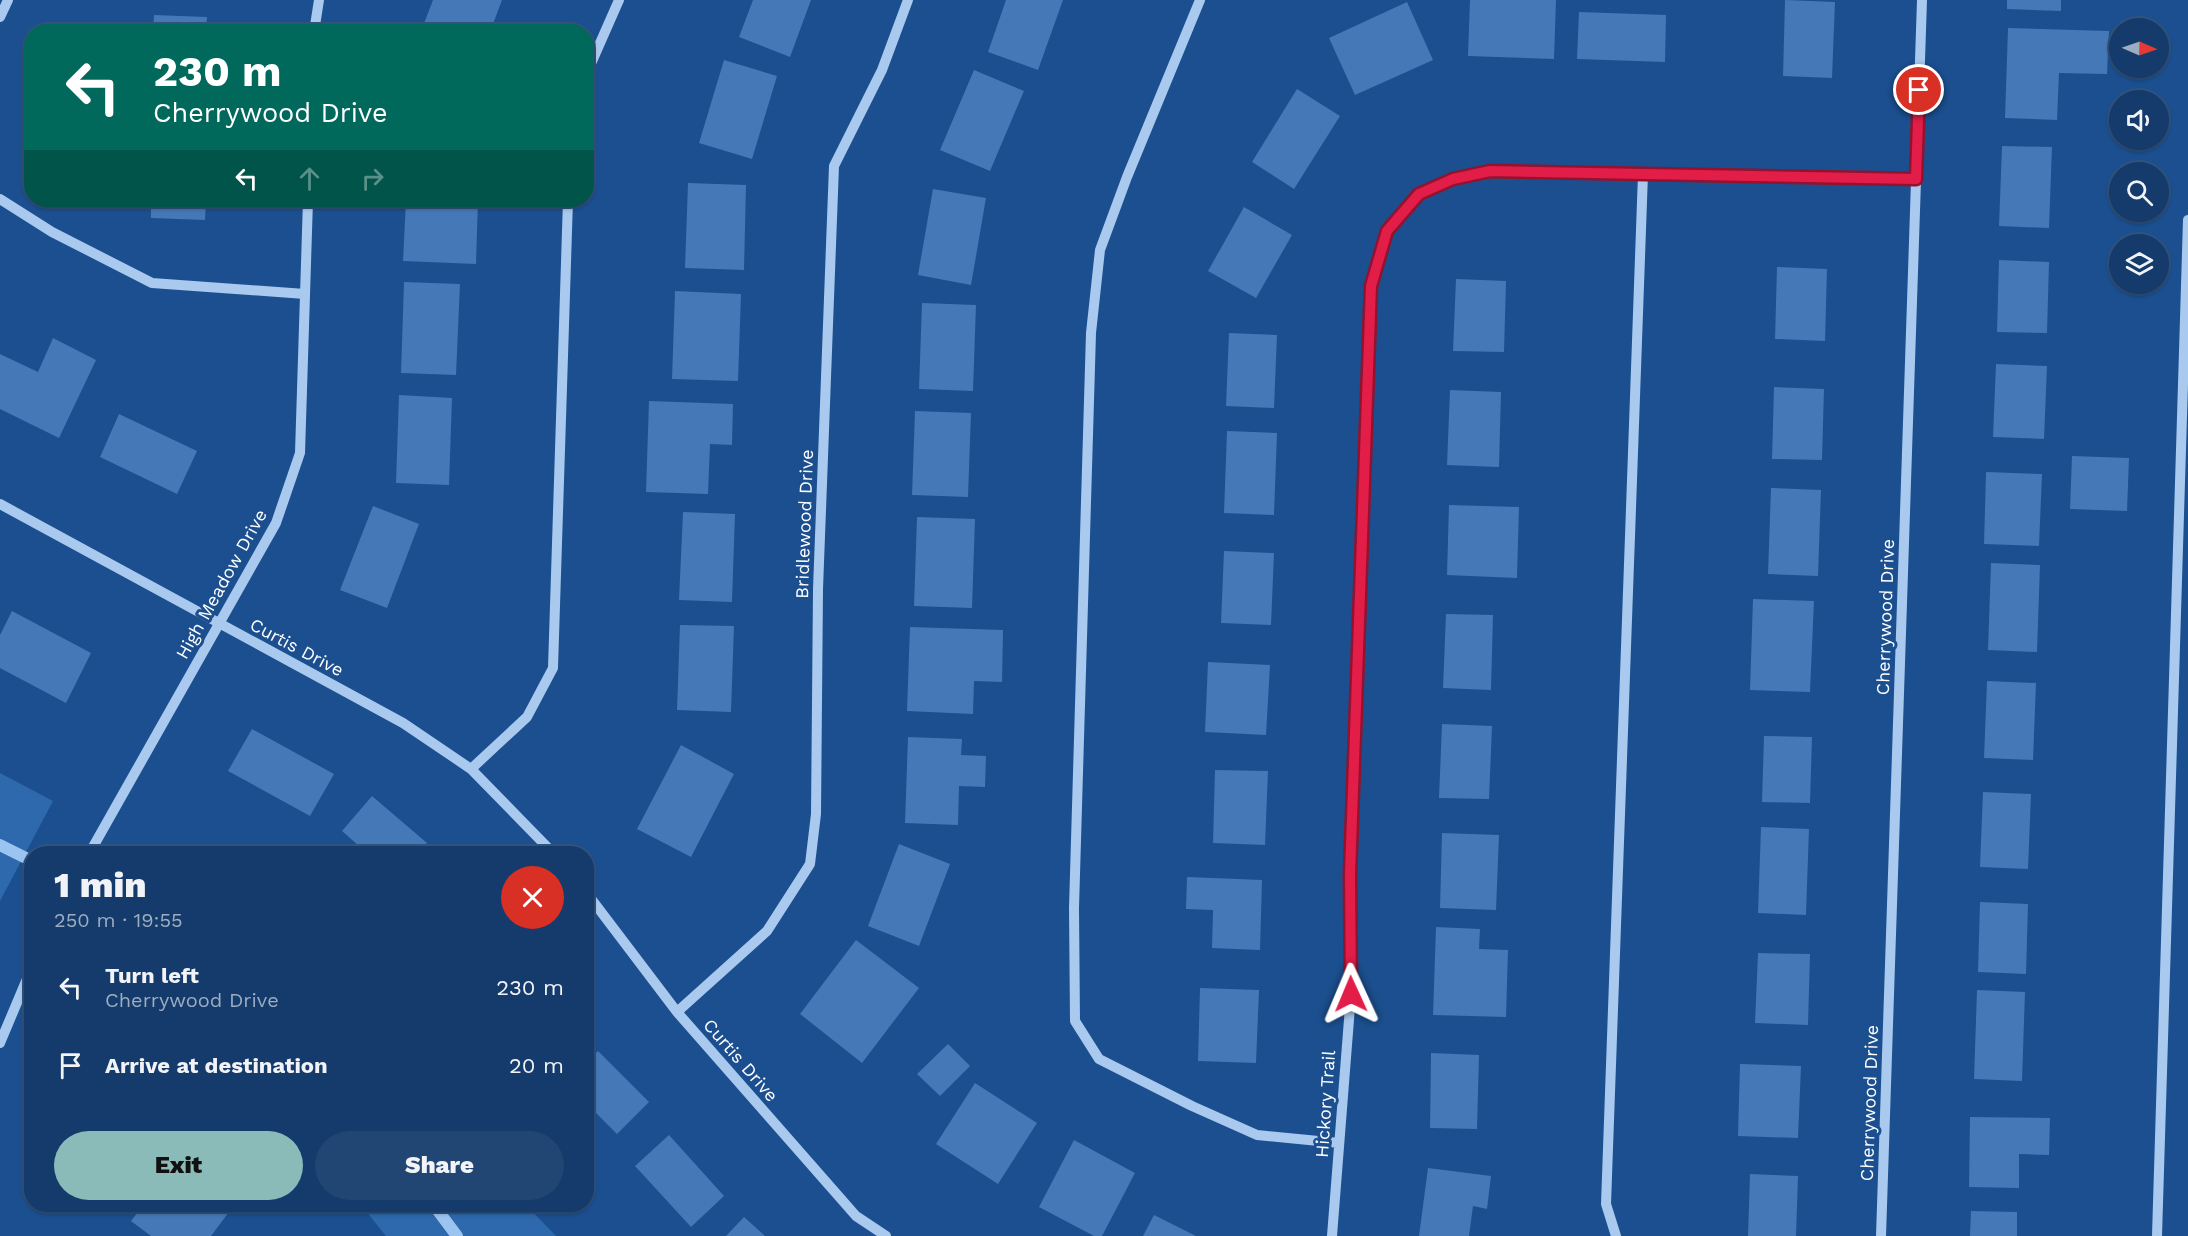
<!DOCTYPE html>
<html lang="en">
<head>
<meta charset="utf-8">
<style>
  body { margin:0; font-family:"Work Sans",sans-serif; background:#214673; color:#f1f3f6; height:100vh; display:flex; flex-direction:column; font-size:22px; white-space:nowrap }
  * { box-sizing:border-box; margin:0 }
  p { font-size:20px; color:#9dadc1 }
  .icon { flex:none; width:33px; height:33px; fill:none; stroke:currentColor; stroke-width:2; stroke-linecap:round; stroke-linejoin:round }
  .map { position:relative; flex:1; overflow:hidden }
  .side { position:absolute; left:24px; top:846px; width:570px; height:366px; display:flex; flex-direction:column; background:#143b6b; border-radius:24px; box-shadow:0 2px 4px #0004,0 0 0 2px #33557e }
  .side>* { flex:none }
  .banner { position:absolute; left:24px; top:24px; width:570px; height:183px; border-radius:24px; box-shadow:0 2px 4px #0004,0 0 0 2px #33557e; background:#00695c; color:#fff; overflow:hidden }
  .needle { width:39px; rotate:92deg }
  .tools { position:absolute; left:2109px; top:18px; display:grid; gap:12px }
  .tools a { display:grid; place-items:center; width:60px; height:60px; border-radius:50%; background:#143b6b; box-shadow:0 2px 4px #0004,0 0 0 2px #33557e; font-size:30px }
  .pin { position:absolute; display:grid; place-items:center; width:51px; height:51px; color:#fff; margin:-26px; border:3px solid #fff; border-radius:50%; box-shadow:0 2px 6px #0007 }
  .me { position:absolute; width:66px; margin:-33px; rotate:359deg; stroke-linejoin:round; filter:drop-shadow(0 0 4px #0008) }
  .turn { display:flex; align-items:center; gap:21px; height:126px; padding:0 30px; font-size:27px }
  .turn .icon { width:78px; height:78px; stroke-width:2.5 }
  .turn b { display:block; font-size:42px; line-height:51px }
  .lanes { display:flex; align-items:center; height:57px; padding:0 30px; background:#0003; justify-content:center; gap:30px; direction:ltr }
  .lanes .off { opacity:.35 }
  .round { display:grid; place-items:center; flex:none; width:63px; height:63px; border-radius:32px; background:#214673 }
  .head { display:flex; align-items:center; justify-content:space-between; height:102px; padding:0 30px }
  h1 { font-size:36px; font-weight:800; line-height:45px }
  .action { display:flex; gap:12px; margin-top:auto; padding:12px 30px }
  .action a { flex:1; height:69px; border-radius:36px; background:#8bbbb9; color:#111; font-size:24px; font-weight:800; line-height:69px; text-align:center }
  .action a+a { background:#214673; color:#f1f3f6 }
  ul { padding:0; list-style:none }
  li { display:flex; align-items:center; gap:18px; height:78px; padding:0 30px }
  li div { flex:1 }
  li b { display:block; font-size:22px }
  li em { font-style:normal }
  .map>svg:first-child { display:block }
</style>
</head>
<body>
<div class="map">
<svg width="2188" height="1236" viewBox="0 0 2188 1236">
  <rect width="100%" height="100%" fill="#1b4f8f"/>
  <path fill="#2e69ad" d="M0,773L53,801L0,901Z
    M361,1205H526L556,1236H386Z"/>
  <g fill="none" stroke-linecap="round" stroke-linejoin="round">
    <path stroke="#9cc4f0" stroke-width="12" d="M0,845L32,861
      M433,1204L457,1236"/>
  </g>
  <path fill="#4478b7" d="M433,0H502L490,32H437L423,26Z
    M753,0H811L790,57L739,37Z
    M1006,0H1063L1038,70L988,52Z
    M1470,0H1556L1554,59L1468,56Z
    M1785,0L1835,2L1832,78L1783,76Z
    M2007,0H2061V11L2007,9Z
    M1407,2L1433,60L1355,95L1329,38Z
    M1579,12L1666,15L1665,62L1577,59Z
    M154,15L207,17L206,32H153Z
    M2008,28L2109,31L2107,74L2059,73L2057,120L2005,118Z
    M724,60L777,76L752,159L699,143Z
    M974,70L1024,91L990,171L940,150Z
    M1297,89L1340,116L1294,189L1252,162Z
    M2002,146L2052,147L2049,228L1999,226Z
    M688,183L746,185L744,270L685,268Z
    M933,189L986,198L971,285L918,275Z
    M151,200H206L205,220L151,218Z
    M406,200H478L476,264L403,261Z
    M1244,207L1292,235L1256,298L1208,271Z
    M1999,260L2049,262L2047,333L1997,332Z
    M1777,267L1827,269L1825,341L1775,339Z
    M1456,279L1506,281L1504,352L1453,351Z
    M404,282L460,284L456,375L401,373Z
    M675,291L741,294L738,381L672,379Z
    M922,303L976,305L973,391L919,389Z
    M1229,333L1277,335L1274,408L1226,406Z
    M53,338L96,360L59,438L0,409V354L38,372Z
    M1996,364L2047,366L2044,439L1993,437Z
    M1774,387L1824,389L1822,460L1772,459Z
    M1450,390L1501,392L1499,467L1447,465Z
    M399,395L452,398L449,485L396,483Z
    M649,401L733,404L732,445L710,444L708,494L646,492Z
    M915,411L971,413L968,497L912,495Z
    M119,414L197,451L177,494L100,457Z
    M1227,431L1277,433L1274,515L1224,513Z
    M2072,456L2129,458L2127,511L2070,509Z
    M1986,472L2042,474L2039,546L1984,544Z
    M1771,488L1821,490L1818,576L1768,574Z
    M1449,505L1519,507L1517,578L1447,575Z
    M373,506L419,524L387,608L340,590Z
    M683,512L735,514L732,602L679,600Z
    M917,517L975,519L972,608L914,606Z
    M1224,551L1274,553L1271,625L1221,623Z
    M1991,563L2040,565L2037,652L1988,650Z
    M1753,599L1814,601L1810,692L1750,690Z
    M12,611L91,653L66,703L0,668V635Z
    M1446,614L1493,615L1491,690L1443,688Z
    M680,625L734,626L731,712L677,710Z
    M910,627L1003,630L1002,682L974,681L973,714L907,711Z
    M1208,662L1270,665L1266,735L1205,732Z
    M1987,681L2036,683L2033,760L1984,758Z
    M1442,724L1492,726L1489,799L1439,798Z
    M252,729L334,774L310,816L228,771Z
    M1764,736L1812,737L1810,803L1762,802Z
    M908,737L962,739L961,755L986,756L985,787L959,786L958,825L905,823Z
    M681,745L734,774L691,857L637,829Z
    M1215,770L1268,771L1265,845L1213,843Z
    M1983,792L2031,794L2028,869L1980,867Z
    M372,796L427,843L418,854H368L342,831Z
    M1761,827L1809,829L1806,915L1758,913Z
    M1442,833L1499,835L1496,910L1440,908Z
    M899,844L950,864L919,946L868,926Z
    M1187,877L1262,880L1260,950L1212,948L1213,910L1186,909Z
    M1980,902L2028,904L2026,974L1978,972Z
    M1436,927L1480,929L1479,949L1508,950L1506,1017L1433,1015Z
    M856,940L919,988L862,1063L800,1014Z
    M1758,953L1810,954L1808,1025L1755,1023Z
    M1200,988L1259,990L1256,1063L1198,1061Z
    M1977,990L2025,992L2022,1081L1974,1079Z
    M948,1044L970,1066L940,1096L917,1074Z
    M598,1051L649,1102L617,1134L586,1103V1063Z
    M1431,1053L1479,1055L1477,1129L1430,1128Z
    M1740,1064L1801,1066L1798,1138L1738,1136Z
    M975,1083L1037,1123L998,1184L936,1144Z
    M1970,1117L2050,1118L2049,1155L2019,1154V1188L1969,1187Z
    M669,1135L724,1196L691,1227L635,1166Z
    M1074,1140L1135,1173L1102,1236H1094L1039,1207Z
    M1428,1168L1491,1176L1487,1209L1473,1206L1469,1236H1419Z
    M1750,1174L1798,1176L1796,1236H1748Z
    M144,1204H235L211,1236H151L131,1221Z
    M1971,1211L2017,1212V1236H1970Z
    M1154,1215L1196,1236H1143Z
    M744,1217L765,1236H726Z"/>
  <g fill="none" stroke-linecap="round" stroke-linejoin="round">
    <path stroke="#a9c9ee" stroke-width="10" d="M1200,0L1127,177L1100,250L1091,333L1074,908L1075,1021L1099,1059L1192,1106L1257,1135L1339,1143
      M0,17L8,0
      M314,32L319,0
      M586,75L619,0
      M0,199L52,232L152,283L305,294
      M0,504L403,723L471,769L554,854
      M471,769L527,717L553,668L568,200
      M89,854L276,523L300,453L308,200
      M586,892L677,1012L856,1216L886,1236
      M677,1012L767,931L810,864L816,814L818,589L834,166L882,70L908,0
      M0,1043L32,967
      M1332,1236L1351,994L1350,874L1371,287L1387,231L1419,194L1453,179L1490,171L1916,179
      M1616,1236L1606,1204L1643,174
      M1881,1236L1922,0
      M2157,1236L2188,220"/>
  </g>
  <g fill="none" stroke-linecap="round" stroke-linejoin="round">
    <defs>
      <path id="route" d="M1351,994L1350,874L1371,286L1387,231L1419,194L1453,179L1490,171L1916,179L1919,90"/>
    </defs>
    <use href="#route" stroke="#92132f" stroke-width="15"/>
    <use href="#route" stroke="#e11d48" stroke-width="10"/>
  </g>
  <g text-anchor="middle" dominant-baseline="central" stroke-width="6" stroke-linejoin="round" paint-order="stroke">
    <g font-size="18" fill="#fff" stroke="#1b4f8f">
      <text transform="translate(804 524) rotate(-88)">Bridlewood Drive</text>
      <text transform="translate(221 584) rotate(-61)">High Meadow Drive</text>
      <text transform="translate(1885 617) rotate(-88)">Cherrywood Drive</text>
      <text transform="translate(297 647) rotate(28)">Curtis Drive</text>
      <text transform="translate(741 1060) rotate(49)">Curtis Drive</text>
      <text transform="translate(1869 1103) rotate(-88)">Cherrywood Drive</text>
      <text transform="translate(1325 1104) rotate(-86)">Hickory Trail</text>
    </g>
  </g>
</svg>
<div class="tools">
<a><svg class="needle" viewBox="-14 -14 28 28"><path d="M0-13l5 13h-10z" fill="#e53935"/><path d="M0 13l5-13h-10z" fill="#9dadc1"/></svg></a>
<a><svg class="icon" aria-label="sound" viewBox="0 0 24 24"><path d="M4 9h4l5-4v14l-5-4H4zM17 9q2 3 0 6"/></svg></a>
<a><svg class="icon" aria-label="search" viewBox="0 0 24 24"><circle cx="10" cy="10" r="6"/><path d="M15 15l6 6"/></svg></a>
<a><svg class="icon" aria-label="layers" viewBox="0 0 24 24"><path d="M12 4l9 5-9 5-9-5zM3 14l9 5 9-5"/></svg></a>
</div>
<div class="pin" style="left:1919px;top:90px;background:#d93025"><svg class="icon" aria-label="arrive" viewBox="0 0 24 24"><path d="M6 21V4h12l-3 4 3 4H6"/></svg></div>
<svg class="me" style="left:1351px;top:994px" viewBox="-20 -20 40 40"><path d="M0-17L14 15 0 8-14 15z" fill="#e11d48" stroke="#fff" stroke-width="4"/></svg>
<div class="banner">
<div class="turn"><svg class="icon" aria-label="left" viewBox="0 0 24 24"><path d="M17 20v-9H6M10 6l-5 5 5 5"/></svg><div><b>230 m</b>Cherrywood Drive</div></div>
<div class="lanes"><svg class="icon" aria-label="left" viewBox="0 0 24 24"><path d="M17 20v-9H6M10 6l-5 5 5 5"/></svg><svg class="icon off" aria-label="ahead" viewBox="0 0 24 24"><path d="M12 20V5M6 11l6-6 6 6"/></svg><svg class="icon off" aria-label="right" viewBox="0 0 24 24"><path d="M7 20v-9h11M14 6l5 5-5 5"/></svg></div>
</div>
<section class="side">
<div class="head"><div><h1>1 min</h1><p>250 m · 19:55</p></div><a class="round" style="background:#d93025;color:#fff"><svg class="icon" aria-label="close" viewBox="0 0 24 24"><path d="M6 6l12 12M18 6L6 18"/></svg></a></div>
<ul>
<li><svg class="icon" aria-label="left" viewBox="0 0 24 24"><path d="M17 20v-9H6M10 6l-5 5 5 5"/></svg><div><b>Turn left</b><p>Cherrywood Drive</p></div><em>230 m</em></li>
<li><svg class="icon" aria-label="arrive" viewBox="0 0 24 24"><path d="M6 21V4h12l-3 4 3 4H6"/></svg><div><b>Arrive at destination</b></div><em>20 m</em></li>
</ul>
<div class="action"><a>Exit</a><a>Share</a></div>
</section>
</div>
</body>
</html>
